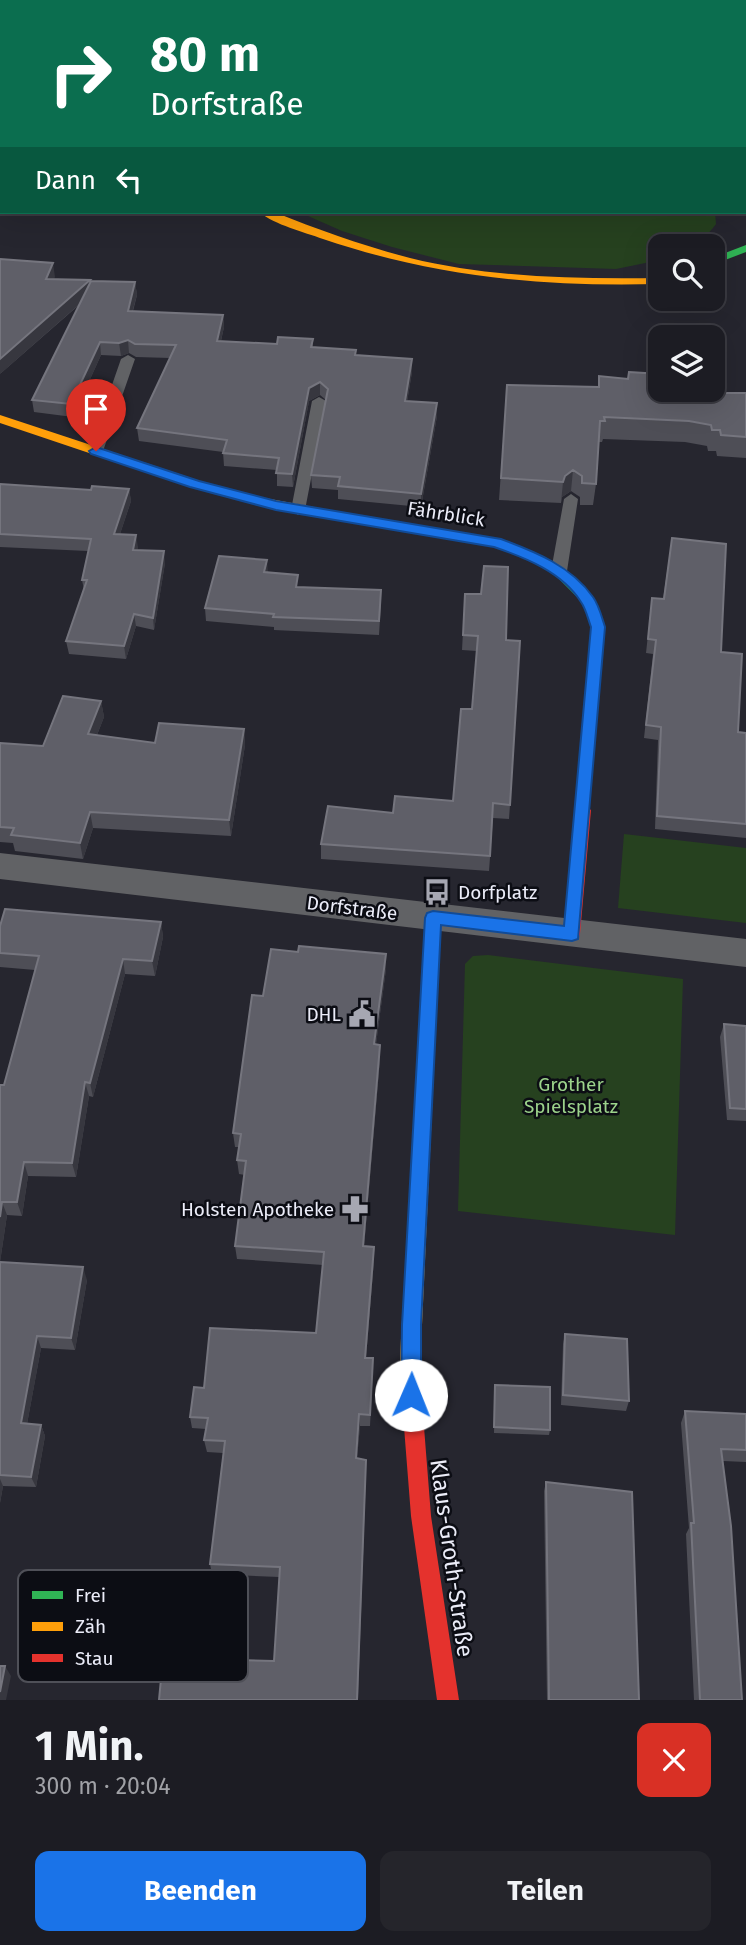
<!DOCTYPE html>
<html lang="de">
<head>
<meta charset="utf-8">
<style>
  body { margin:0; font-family:"Fira Sans",sans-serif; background:#25252b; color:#f1f3f6; height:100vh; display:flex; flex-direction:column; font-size:26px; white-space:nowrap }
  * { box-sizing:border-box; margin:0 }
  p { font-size:23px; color:#a0a1a6 }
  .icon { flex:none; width:38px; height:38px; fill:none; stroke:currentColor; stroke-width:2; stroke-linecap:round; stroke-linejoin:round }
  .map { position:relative; height:1700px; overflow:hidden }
  .drawer { display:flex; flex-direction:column; background:#1c1c23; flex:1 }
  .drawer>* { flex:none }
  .top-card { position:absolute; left:0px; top:0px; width:747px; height:214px; box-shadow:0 7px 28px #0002,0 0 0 2px #3a3a41; background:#0b6e4f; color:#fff; overflow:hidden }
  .controls { position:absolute; left:648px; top:234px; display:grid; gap:14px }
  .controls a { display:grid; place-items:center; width:77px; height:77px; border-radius:14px; background:#1c1c23; box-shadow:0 7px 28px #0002,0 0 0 2px #3a3a41; font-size:35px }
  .pin { position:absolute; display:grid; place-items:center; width:60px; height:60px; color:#fff; margin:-72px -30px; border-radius:50% 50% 50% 0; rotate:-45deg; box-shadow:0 0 7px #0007 }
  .pin .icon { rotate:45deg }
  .me { position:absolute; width:77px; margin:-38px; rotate:1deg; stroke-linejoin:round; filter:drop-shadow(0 0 5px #0008) }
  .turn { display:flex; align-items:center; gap:24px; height:147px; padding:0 35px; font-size:32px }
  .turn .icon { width:91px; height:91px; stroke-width:2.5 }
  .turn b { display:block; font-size:49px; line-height:60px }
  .then { display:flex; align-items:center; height:66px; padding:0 35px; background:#0003; gap:14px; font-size:26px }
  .round { display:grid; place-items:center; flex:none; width:74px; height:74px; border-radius:14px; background:#25252b }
  .headline { display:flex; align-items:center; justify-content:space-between; height:119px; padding:0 35px }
  h1 { font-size:42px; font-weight:700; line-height:52px }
  .primary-button { display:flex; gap:14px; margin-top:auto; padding:14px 35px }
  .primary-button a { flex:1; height:80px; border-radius:14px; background:#1a73e8; color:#fff; font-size:28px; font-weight:700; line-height:80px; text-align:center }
  .primary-button a+a { background:#25252b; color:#f1f3f6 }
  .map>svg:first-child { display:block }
</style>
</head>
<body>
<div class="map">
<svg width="746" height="1700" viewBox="0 0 746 1700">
  <rect width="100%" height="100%" fill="#26262f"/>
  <path fill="#26411f" d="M299,212H715L716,224C698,248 688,247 660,247V260L616,269L459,264L392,247L342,231Z
    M624,834L746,848V923L618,908Z
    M488,955L683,979L675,1235L458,1211L465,964L473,956Z"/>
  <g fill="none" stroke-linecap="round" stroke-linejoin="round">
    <path stroke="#626266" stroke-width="2.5" stroke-dasharray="5 2.5" stroke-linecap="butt" d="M451,0L454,2
      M547,0L551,2"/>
    <path fill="#616265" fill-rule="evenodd" d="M128,355L135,359L103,451L101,454H91L89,451L121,359Z
      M319,397L326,401L305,510L298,515L291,510L312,401Z
      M571,494L578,499L567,571L559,576L551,571L564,499Z"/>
    <path fill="#616265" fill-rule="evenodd" d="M0,853L746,939V967L0,879Z"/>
    <path fill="#30b455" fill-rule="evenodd" d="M67,0H77V2H67Z
      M249,0H260L262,2H250Z
      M746,245V252L712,265V258Z
      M416,526C479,536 551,541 593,597C599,605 602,618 605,627L588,814H578L575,810L591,627L582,602L554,574L527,558L495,547L411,533V527Z"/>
    <path fill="#ff9f0a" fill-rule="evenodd" d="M259,212H274C319,230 364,246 410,258C492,278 576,279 660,278V284C541,287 436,277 323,239C304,232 275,225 259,212Z
      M0,415L200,481L254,496L416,526L423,530L416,534L254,504L190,487L0,423Z
      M433,911L439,913L441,918L422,1325L421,1395L424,1427L421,1434L414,1437L407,1434C394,1403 403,1312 405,1275C412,1156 418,1037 425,918L427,913Z"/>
    <path fill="#e5322d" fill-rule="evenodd" d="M583,804L591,810L580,934L578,939H566L564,934L575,810Z
      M414,1417L421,1420L424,1427L431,1516L459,1700H437L411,1516L404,1427L407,1420Z"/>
  </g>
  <path fill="#4e4e56" d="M55,277L54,279L90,280V282H135L137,295L133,311L223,315L224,327L221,341L277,344L313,339V347L356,355L412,372L407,402L437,403V416L421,507L338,499V490L312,488L311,475L326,400L320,395L309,401L293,487L277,486V470L224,466L223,452L139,441L137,428L170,358L136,357L129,353L121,356L101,355L73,417L34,412L32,400L79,305L0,374Z
    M599,376L719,393H746V458L717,456L716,451H708L707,446L685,442L603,439L602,442H598L596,484L593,505H580V497L571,491L562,497L561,503L499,500L507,385L598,387Z
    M0,484L91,490L129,489L131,501L120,534L138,547L137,550L165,563L154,630L136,626L126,659L69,654L66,641L84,590L82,580L88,551L0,547Z
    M672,538L721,652L738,732L746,733V838L655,829L658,740L644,738L653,654L646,653L652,598L663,599Z
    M268,573L298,587L381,603L379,635L274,630V627L206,621L205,608Z
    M465,594L506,640L510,805L509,819L493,818L489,871L321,859V844L393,813L453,801L472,709L477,651L462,650Z
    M101,701L104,717L97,735L155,743L244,729L245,745L231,836L93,828L83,859L15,851L13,843L0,842V743L43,746Z
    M161,922L163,937L155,976L125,974L93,1097L89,1096L76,1177L28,1176L22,1216L7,1215L0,1262L4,1085L35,970L0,967V953Z
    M298,952L386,954V969L376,1044L380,1045V1059L364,1247L374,1260L366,1358L373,1370L370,1426H360L357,1458L366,1471L358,1700H159L274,1661L279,1577L212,1574L210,1564L223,1453L207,1452L204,1440L206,1429L192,1428L190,1417L204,1388L316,1333L323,1265L237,1259L235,1246L245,1175L239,1174L237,1160L239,1147H235L233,1133L263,996Z
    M724,1024L746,1026V1121L727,1120L720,1037Z
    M0,1262L87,1280L75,1350L41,1348L27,1424L41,1425L45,1436L36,1487L3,1486L0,1503Z
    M565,1334L629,1401L626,1411L561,1405L563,1344Z
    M495,1385L550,1430L549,1435L494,1433Z
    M685,1411L746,1414V1462L723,1461L742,1700H694L686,1534L689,1528L681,1423Z
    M546,1482L639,1700H547L544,1491Z
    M63,1577L65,1581L59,1613L23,1611L20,1606Z"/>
  <path fill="#37373f" d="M53,263L55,277L48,292L46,279Z
    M90,280L92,293L0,374V359Z
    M135,282L137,295L129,323L128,311Z
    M223,315L224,327L218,353L217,341Z
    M128,340L129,353L121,356L119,343Z
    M100,342L101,355L73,417L71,404Z
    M412,359V372L405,414V401Z
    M320,382V395L309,401L293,487L292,474L309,388Z
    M437,403V416L421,507V494Z
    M573,470L571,491L562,497L561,503L563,482L565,476Z
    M129,489L131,501L116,546L114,534Z
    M136,535L138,547L135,562L133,550Z
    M164,551L165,563L154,630L153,618Z
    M267,560L268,573L264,572Z
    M134,614L136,626L126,659L124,646Z
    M101,701L104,717L91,750L88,734Z
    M244,729L245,745L231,836L229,820Z
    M90,812L93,828L83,859L80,843Z
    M161,922L163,937L155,976L152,961Z
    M386,954V969L374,1059V1044Z
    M123,959L125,974L93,1097L90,1083Z
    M380,1045V1059L363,1260V1246Z
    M85,1082L89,1096L76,1177L72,1163Z
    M24,1162L28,1176L22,1216L17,1202Z
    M2,1202L7,1215L0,1262V1217Z
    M374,1247V1260L365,1370V1358Z
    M83,1267L87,1280L75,1350L71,1338Z
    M37,1336L41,1348L25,1435L21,1423Z
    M359,1414L360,1426L356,1470V1458Z
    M41,1425L45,1436L36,1487L31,1477Z
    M0,1479L3,1486L0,1503Z
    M63,1577L65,1581L59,1613L57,1609Z
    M5,1666L11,1676L6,1700H0V1692Z"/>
  <path fill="#5f5f68" stroke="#75757e" stroke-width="2" d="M0,259L53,263L46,279L90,280L0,359Z
    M91,281L135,282L128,311L223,315L217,341L277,344L278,337L313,339L311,347L356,350L355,355L412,359L405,401L437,403L421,494L338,486L340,477L311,475L328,389L320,382L309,388L292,474L276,473L279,458L223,453L227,440L137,428L176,345L135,344L128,340L119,343L100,342L71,404L32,400Z
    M629,372L660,374V390H712V385L719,386V393H746V437L721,435L720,430H712L711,425L689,421L604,417L605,421H600L596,484L582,483V476L573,470L565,476L563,482L501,478L507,385L599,387V376L628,379Z
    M0,484L91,490L92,486L129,489L114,534L136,535L133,550L164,551L153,618L134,614L124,646L66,641L87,580H82L91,539L0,534Z
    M672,538L726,544L721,652L742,654L738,732L746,733V824L657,816L661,727L646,725L656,640L648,639L652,598L664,599Z
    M219,556L267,560L264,572L298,575L296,587L381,590L379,621L273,617L274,614L205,608Z
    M484,566L508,567L506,640L520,641L510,805L493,803L490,856L321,844L328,806L393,813L395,796L453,801L461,709H472L478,636L463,635L465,594H481Z
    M63,696L101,701L88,734L155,743L159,723L244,729L229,820L90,812L80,843L11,835L14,828L0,827V743L43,746Z
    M5,909L161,922L152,961L123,959L90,1083L85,1082L72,1163L24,1162L17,1202H2L0,1217V1085H4L39,956L0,953V926Z
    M299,946L386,954L374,1044L380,1045L363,1246L374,1247L365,1358H373L370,1415L359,1414L356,1458L366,1460L357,1700H159L163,1658L274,1661L280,1567L210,1564L225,1441L204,1440L208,1418L190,1417L194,1387L204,1388L210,1328L316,1333L324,1252L235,1246L246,1161L237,1160L241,1134L233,1133L252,995L263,996L271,949L298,952Z
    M724,1024L746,1026V1109L730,1108Z
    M0,1262L83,1267L71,1338L37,1336L21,1423L41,1425L31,1477L0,1475Z
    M565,1334L627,1339L629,1401L563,1395Z
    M495,1385L550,1387V1430L494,1427Z
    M685,1411L746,1414V1450L721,1449L731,1526L742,1700H700L691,1523H694Z
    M546,1482L632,1492L639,1700H549Z
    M0,1666H5L0,1692Z"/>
  <path fill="#1a73e8" stroke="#114b97" stroke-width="2" d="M96,447L199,481L276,501L501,539C536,552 571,566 593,597C599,605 602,618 605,627L578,939L572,941L441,925L421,1325V1395L418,1402L411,1405L404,1402L401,1395L402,1325L425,918L427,913L433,911L564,926L591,627C588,619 586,609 581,602C562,572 526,558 494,547L276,510L190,487L91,454L89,451Z"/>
  <defs>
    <symbol id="bus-bare" viewBox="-9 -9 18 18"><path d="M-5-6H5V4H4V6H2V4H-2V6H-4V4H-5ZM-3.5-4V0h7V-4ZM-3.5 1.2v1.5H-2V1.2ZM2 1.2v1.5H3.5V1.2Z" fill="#a6a7b2" stroke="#0c0d14" stroke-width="2.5" paint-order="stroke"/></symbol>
    <symbol id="civic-bare" viewBox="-9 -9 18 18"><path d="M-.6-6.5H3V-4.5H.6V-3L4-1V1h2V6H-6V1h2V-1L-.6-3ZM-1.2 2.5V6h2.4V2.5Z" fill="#a6a7b2" stroke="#0c0d14" stroke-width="2.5" paint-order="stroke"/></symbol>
    <symbol id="pharmacy-bare" viewBox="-9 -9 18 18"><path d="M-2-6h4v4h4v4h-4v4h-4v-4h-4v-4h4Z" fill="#a6a7b2" stroke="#0c0d14" stroke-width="2.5" paint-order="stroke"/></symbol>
  </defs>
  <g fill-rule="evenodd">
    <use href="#bus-bare" x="418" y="873" width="38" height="38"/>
    <use href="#civic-bare" x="343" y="995" width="38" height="38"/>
    <use href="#pharmacy-bare" x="336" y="1190" width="38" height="38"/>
  </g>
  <g text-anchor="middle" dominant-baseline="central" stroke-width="5" stroke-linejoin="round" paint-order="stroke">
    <g font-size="19" fill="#ebecf8" stroke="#0c0d14">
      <text transform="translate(446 514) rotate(9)">Fährblick</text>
      <text transform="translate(352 908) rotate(7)">Dorfstraße</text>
    </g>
    <g font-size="19" fill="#ebecf8" stroke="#0c0d14" text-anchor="end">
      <text x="458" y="892" text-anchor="start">Dorfplatz</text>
      <text x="341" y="1014">DHL</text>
      <text x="334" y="1209">Holsten Apotheke</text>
    </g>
    <g font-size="19" fill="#9cd38b" stroke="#0c0d14">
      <text x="571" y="1084">Grother<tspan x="571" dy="22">Spielsplatz</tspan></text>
    </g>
    <g font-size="23" fill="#ebecf8" stroke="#0c0d14">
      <text transform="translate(452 1558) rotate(82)">Klaus-Groth-Straße</text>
    </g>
  </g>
  <rect x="18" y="1570" width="230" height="112" rx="10" fill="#0c0d14" stroke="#4f5058" stroke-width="2"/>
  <rect x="32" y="1591" width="31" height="8" fill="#30b455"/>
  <rect x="32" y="1622" width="31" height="9" fill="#ff9f0a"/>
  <rect x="32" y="1654" width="31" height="8" fill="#e5322d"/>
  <g font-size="19" fill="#ebecf8">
    <text x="75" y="1602">Frei</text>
    <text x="75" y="1633">Zäh</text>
    <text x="75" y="1665">Stau</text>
  </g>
</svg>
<div class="controls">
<a><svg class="icon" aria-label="search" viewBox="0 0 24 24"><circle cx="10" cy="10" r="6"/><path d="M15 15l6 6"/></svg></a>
<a><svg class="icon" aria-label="layers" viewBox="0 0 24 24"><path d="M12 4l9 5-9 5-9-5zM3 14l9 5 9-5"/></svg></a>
</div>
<div class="pin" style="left:96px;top:451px;background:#d93025"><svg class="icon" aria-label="arrive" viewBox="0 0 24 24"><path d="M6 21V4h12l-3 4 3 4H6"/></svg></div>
<svg class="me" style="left:411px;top:1395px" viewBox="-20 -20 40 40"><circle r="19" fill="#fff"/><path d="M0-13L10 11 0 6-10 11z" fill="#1a73e8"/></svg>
<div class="top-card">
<div class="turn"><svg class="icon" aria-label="right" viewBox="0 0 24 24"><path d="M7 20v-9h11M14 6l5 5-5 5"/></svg><div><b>80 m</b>Dorfstraße</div></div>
<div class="then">Dann<svg class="icon" aria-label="left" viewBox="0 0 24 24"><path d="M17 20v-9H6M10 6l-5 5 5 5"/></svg></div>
</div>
</div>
<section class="drawer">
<div class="headline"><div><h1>1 Min.</h1><p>300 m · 20:04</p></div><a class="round" style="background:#d93025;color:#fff"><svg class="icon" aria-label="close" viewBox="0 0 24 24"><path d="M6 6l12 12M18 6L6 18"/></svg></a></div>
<div class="primary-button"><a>Beenden</a><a>Teilen</a></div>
</section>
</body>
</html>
